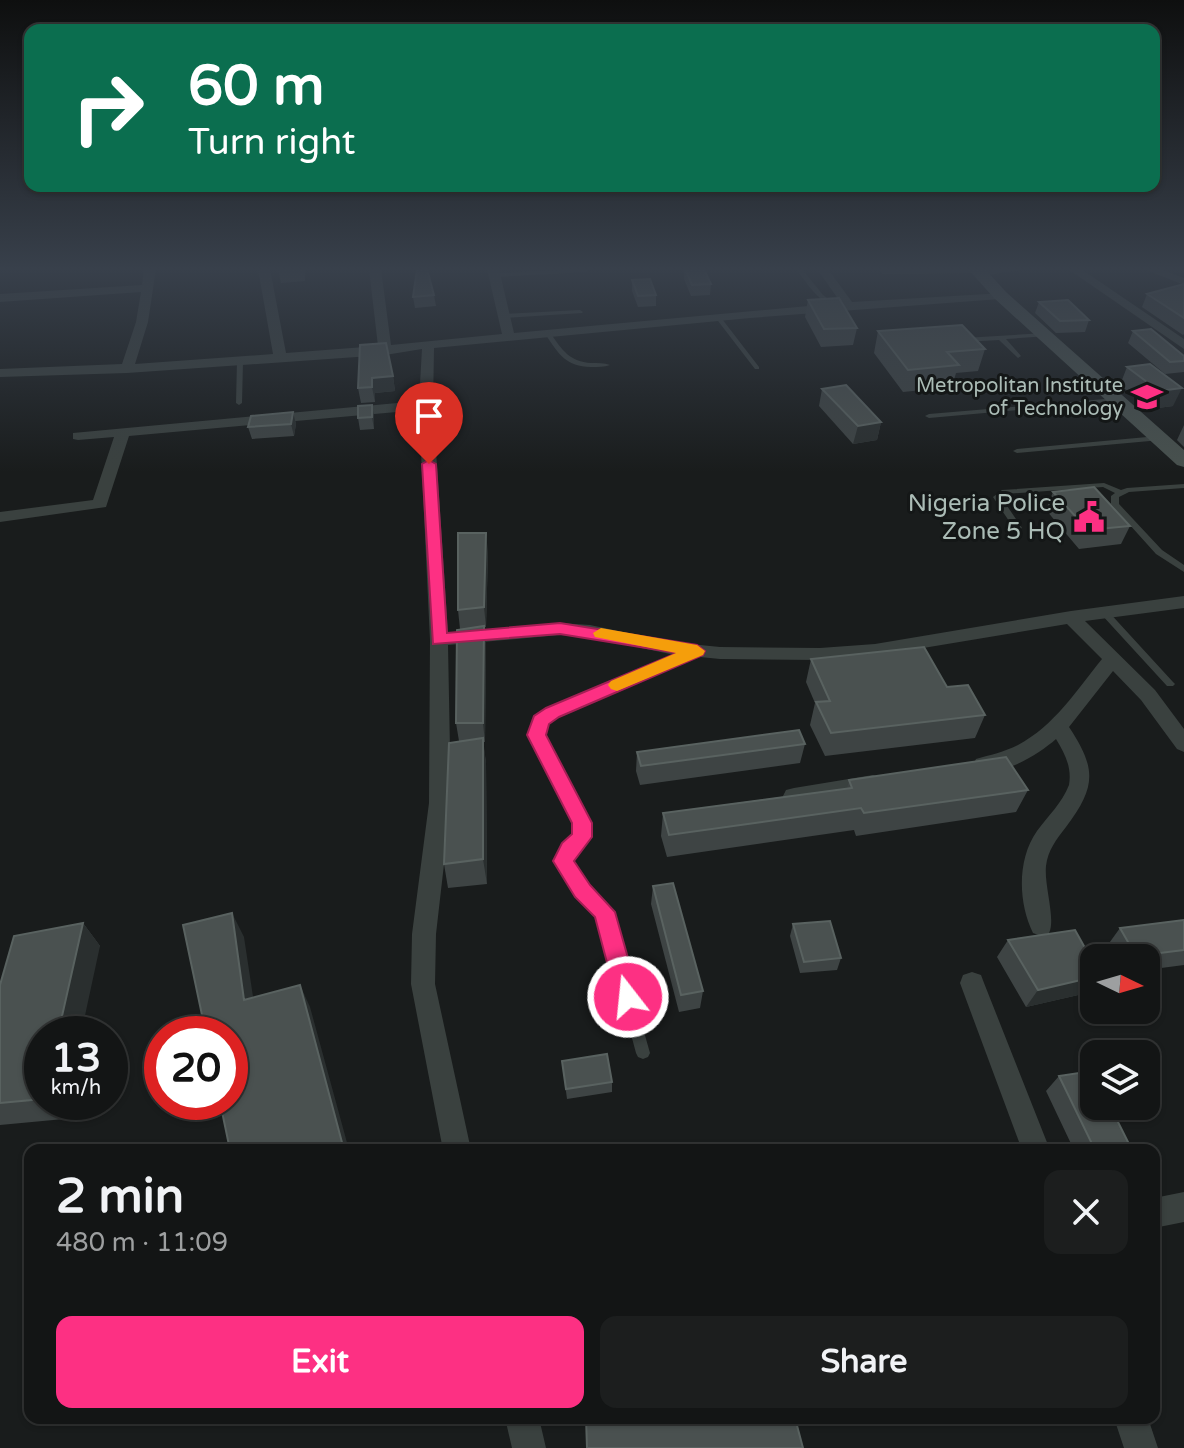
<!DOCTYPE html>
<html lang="en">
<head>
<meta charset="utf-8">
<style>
  body { margin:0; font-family:"Varela Round",sans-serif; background:#1c1e1e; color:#f1f3f6; height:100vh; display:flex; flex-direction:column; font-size:30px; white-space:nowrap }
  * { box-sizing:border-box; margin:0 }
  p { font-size:26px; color:#9d9fa0 }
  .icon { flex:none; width:44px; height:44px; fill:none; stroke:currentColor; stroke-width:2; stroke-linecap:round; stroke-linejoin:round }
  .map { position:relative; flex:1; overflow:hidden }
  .drawer { position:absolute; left:24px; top:1144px; width:1136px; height:280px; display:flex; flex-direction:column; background:#131515; border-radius:16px; box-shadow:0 2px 6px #0004,0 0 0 2px #323434 }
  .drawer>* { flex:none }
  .banner { position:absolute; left:24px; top:24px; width:1136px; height:168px; border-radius:16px; box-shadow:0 2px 6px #0004,0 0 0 2px #323434; background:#0b6e4f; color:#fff; overflow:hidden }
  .needle { width:52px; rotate:95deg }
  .fabs { position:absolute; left:1080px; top:944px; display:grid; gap:16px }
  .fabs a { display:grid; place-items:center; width:80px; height:80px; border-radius:16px; background:#131515; box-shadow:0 2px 6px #0004,0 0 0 2px #323434; font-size:40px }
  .speed { position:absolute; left:24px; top:1016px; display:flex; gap:16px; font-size:40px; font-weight:700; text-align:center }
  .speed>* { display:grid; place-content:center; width:104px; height:104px; border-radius:50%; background:#131515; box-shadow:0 2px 6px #0004,0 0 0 2px #323434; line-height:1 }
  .speed small { font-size:20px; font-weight:400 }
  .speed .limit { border:12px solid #d22; background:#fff; color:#111 }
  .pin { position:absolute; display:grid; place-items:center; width:68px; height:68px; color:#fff; margin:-82px -34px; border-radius:50% 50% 50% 0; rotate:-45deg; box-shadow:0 0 8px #0007 }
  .pin .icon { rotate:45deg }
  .me { position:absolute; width:88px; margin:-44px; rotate:344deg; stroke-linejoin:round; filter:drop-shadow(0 0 6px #0008) }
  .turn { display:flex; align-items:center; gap:28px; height:168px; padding:0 32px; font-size:36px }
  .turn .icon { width:104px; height:104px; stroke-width:2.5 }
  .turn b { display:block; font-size:56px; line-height:68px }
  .round { display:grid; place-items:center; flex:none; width:84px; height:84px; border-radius:16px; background:#1c1e1e }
  .summary { display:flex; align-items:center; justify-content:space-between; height:136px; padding:0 32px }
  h1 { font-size:48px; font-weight:700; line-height:60px }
  .cta { display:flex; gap:16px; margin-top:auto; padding:16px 32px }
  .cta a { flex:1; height:92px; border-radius:16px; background:#fd3083; color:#fff; font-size:32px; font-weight:700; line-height:92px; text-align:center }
  .cta a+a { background:#1c1e1e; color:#f1f3f6 }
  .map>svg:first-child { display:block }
</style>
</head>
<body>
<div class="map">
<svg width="1184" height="1448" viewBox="0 0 1184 1448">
  <rect width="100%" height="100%" fill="#191c1c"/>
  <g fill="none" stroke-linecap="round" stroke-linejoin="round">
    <path fill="#3a413f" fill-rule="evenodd" d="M584,269L587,270V272L495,277L492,275L495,273Z
      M796,269H802L823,295L835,304V306C818,302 807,283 796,269Z
      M580,310L583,312L582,313L504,318L501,316L504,314Z
      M715,315H719L759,367V369H755L715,317Z
      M1046,333L1048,334V336L1006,339L1021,356L1018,358L999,340L964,342L961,340L964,338Z
      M547,334H551C562,350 570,362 591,363C598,363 604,363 610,365C604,367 598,367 591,367C566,366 559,355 546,335Z
      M240,359L243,361L242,403L239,405L236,403L237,361Z
      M1117,398L1120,400L1119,401L929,418L925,416L929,414Z
      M1158,436H1161V440L1017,453L1013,451L1017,449Z
      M1104,483L1121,490L1127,488L1184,484V488L1129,492L1119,497V504L1162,550L1184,565V572L1156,554L1111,504V496L1115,493L1103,487L1004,494L1001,497L1022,528L1018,530H1015L993,497L1002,490Z
      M1104,609L1107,610L1173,682L1175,684L1173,686H1167L1101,614L1100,612L1101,610Z
      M695,648L698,649L700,651L698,653L556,716L545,722L541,735L587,823L588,837L573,852L569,861L586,888L608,908L610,912L650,1053L648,1057L643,1059L638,1057L636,1053L599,915L578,894L557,861L565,846L576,835L577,823L531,735L537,717L550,710Z"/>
    <path fill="#3a413f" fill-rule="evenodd" d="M144,269H156L148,322L135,364L273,354L258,269H270L286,353L378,346L369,269H381L391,345L502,334L487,269H499L514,333L841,303L817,269H828L852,302L1004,293L1006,295L1000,299L750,318L434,348L433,405L448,633L560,623L590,625L670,642L720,647L820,648L875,644L1071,611L1184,596V608L1085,621L1155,690L1184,729V752L1177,749L1141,700L1113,671L1069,727C1097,769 1096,787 1066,827C1056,840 1048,850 1046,866C1044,886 1056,919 1049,933L1041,936L1033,933C1018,903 1017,859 1037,831C1048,816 1062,803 1069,785C1072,767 1065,754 1056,739C1038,755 1000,778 976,771L973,765L976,759C990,755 1004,752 1018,745C1054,726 1077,690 1102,659L1067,624L875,656L820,660L720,659L670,654L590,637L560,635L448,645L451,803L436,934L435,984L471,1150H443L411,984L412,934L429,803L430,640L419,410L129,436L106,507L0,522V512L93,500L114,437L78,440L73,439V433L419,401L422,349L385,355L127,373L0,377V369L122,364L136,322L141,292L0,302V294L142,285Z
      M878,269H1027L981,276L976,273L882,274Z
      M1068,269H1081L1184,339V349Z
      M1144,269H1160L1184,278V285Z
      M873,775L880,777L884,783L880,789L873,791L794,804L786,802L783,796L786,790L794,788Z
      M972,972L981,975L984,983L1050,1150H1022L960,983L963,975Z
      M1184,1192V1222L1154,1228V1198Z
      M505,1418H539L546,1448H512Z
      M1114,1418H1148L1158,1448H1124Z"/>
    <path fill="#48514e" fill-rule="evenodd" d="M968,269H985L1006,292L1184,450V467L1177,465L994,298Z"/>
  </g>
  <path fill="#3e4444" d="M278,269H305V281L281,283Z
    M684,269H704L711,284L710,295L691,296L684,279Z
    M632,280L656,295V306L638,307L632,291Z
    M1184,284V334L1183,335L1142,307L1147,294Z
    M434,295L436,306L415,308L413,297Z
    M808,300L857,328L853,345L821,347L805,317Z
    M1039,302L1089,320L1085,332L1056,333L1035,313Z
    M878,331L985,349L978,371L956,373L952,387L903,392L874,353Z
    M1133,331L1184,356V372L1165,374L1128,343Z
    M1150,364L1173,406L1150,409L1120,385L1127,367Z
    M393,376L395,391L375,393V402L361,403L358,388Z
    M822,389L881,422L877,440L853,444L819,406Z
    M372,405L374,417V429L360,430L358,418Z
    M293,412L296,424L294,436L252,439L248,427Z
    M1184,425V447L1177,440Z
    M1053,492L1130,526L1121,544L1079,549L1046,510Z
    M488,552L486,627H484L486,645L485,742H483L486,763L487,884L448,888L444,864L459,741L456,723L460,629L458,610Z
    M811,659L947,687L985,715L975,738L825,756L810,725L815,703L806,682Z
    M805,744L800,763L640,785L636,771L637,752Z
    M849,780L1028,790L1016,812L856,836L854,830L667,857L661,836L663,813L847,788Z
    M653,886L703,991L700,1008L679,1012L651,904Z
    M1184,920V965L1146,970V958H1114L1107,946L1120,928Z
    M83,923L100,946L42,1034V1102H67L64,1119L0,1125V985Z
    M793,924L841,958L837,970L800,973L790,936Z
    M1008,940L1094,964V984L1087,993L1026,1007L997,957Z
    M562,1061L612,1082V1092L567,1099Z
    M1059,1076L1132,1150H1074L1046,1091Z"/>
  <path fill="#2a2f2f" d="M393,376L395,391L375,393V402L372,387V378Z
    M1182,388L1173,406L1150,409L1159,391Z
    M372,405L374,417V429L372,417Z
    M293,412L296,424L294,436L291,424Z
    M881,422L877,440L853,444L858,426Z
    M486,533L488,552L486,627L484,607Z
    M484,626L486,645L485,742L483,723Z
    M483,738L486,763L487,884L483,859Z
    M232,913L244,937L257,1023L244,1000Z
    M83,923L100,946L81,1034H58Z
    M1094,977V984L1087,993L1026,1007L1038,990Z
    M300,985L310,1007L349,1150H344Z
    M46,1102H67L64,1119Z"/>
  <path fill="#4a5150" stroke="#596260" stroke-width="2" d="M417,269H427L434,295L413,297Z
    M685,269H704L711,284L692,285Z
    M650,279L656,295L638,296L632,280Z
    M1184,284V318L1147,294Z
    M839,298L857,328L824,329L808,300Z
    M1068,300L1089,320L1060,321L1039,302Z
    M962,325L985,349L947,352L959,365L908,370L878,331Z
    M1151,329L1184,356V361L1170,362L1133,331Z
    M386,343L393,376L372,378V387L358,388L360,345Z
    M1150,364L1182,388L1159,391L1127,367Z
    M846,385L881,422L858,426L822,389Z
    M372,405V417L358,418V406Z
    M293,412L291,424L248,427L251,416Z
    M1094,487L1130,526L1088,530L1053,492Z
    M458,533H486L484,607L458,610Z
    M484,626L483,723H456L457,630Z
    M924,647L947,687L968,685L985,715L831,733L816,702L830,701L811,659Z
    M799,730L805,744L641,766L637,752Z
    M483,738V859L444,864L449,743Z
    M1006,757L1028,790L864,813L861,808L669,835L663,813L852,788L849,780Z
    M673,883L703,991L681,995L653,886Z
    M232,913L244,1000L300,985L344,1150H230L220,1102H230V1034H206L183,925Z
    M1184,920V950L1136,956L1120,928Z
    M830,921L841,958L804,962L793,924Z
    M83,923L58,1034H42V1099L0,1103V985L14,936Z
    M1075,930L1094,964V977L1038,990L1008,940Z
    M607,1054L612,1082L566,1089L562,1061Z
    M1092,1071L1094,1075V1106H1110L1132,1150H1095L1059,1076Z
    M586,1418H795L803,1448H587Z"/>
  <linearGradient id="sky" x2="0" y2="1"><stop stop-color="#0e0f0f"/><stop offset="0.57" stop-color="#38404b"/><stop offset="1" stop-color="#38404b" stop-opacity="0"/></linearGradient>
  <rect width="1184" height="472" fill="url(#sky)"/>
  <path fill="#fd3083" stroke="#a41f55" stroke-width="2" d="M429,460L436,464L447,633L560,623L697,645L705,651L703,655L559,717L549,724L546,735L592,823V837L574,861L590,885L615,912L639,997L636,1004L628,1007L619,1004L616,997L595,917L575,897L553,861L562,843L572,834V823L527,735L534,716L546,708L677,653L560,634L433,644L422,464Z"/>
  <path fill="#f59e0b" d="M601,628L697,645L705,651L703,655L617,691L611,689L608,685L611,681L676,653L595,637L593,633Z"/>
  <defs>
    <symbol id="school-bare" viewBox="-9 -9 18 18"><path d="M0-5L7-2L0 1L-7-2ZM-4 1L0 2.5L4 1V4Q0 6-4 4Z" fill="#fd3083" stroke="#141717" stroke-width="2.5" paint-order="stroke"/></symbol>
    <symbol id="civic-bare" viewBox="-9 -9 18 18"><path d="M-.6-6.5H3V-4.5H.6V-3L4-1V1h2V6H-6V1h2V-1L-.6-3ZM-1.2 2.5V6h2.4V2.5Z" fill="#fd3083" stroke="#141717" stroke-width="2.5" paint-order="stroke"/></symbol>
  </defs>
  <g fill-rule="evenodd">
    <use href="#school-bare" x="1125" y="375" width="44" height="44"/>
    <use href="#civic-bare" x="1067" y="495" width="44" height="44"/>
  </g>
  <g text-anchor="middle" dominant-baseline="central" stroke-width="6" stroke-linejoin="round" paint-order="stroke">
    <g font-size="20" fill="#abbcb6" stroke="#141717" text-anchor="end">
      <text x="1123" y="386">Metropolitan Institute<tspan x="1123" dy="23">of Technology</tspan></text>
    </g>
    <g font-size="24" fill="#abbcb6" stroke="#141717" text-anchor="end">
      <text x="1065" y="503">Nigeria Police<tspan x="1065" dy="28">Zone 5 HQ</tspan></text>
    </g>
  </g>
</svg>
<div class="fabs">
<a><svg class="needle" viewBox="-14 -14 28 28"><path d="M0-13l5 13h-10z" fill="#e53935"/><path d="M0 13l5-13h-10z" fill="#9d9fa0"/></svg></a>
<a><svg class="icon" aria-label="layers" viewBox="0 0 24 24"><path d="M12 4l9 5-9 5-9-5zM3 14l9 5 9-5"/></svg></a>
</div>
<div class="speed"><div>13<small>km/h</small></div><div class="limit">20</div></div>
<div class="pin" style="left:429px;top:464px;background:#d93025"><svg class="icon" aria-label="arrive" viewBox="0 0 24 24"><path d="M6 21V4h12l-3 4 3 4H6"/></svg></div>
<svg class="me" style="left:628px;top:997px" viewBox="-20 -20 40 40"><circle r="17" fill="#fd3083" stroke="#fff" stroke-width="3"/><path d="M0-11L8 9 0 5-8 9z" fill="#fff"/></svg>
<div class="banner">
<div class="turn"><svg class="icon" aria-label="right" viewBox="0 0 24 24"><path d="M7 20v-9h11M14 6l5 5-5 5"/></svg><div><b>60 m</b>Turn right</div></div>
</div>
<section class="drawer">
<div class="summary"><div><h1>2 min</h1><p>480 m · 11:09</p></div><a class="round"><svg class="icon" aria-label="close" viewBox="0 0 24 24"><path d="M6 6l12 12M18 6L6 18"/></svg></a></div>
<div class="cta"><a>Exit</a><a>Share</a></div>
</section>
</div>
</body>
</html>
